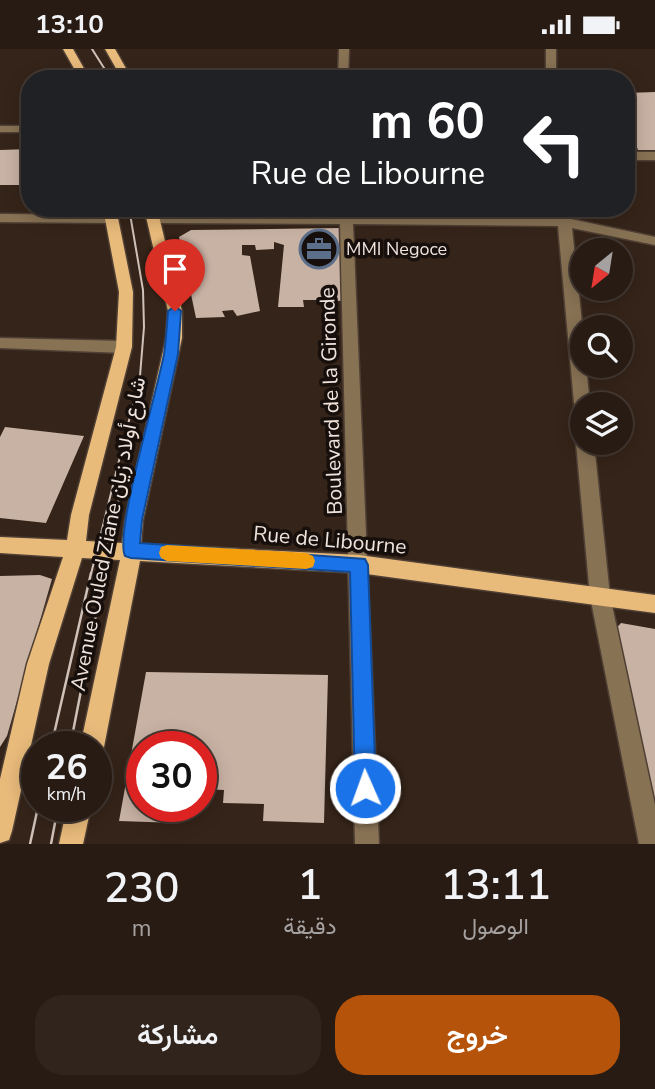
<!DOCTYPE html>
<html lang="ar">
<head>
<meta charset="utf-8">
<style>
  body { margin:0; font-family:"Nunito Sans",Vazirmatn,sans-serif; background:#30241c; color:#f1f3f6; direction:rtl; height:100vh; display:flex; flex-direction:column; font-size:26px; white-space:nowrap }
  * { box-sizing:border-box; margin:0 }
  p { font-size:23px; color:#a5a1a0 }
  .icon { flex:none; width:38px; height:38px; fill:none; stroke:currentColor; stroke-width:2; stroke-linecap:round; stroke-linejoin:round }
  .map { position:relative; height:795px; overflow:hidden; direction:ltr }
  .sheet { display:flex; flex-direction:column; background:#281b13; flex:1 }
  .sheet>* { flex:none }
  .banner { position:absolute; left:21px; top:21px; width:614px; height:147px; border-radius:28px; box-shadow:0 4px 18px #0003,0 0 0 2px #443933; direction:rtl; background:#202124; color:#fff; overflow:hidden }
  .needle { width:46px; rotate:210deg }
  .controls { position:absolute; left:570px; top:189px; display:grid; gap:14px }
  .controls a { display:grid; place-items:center; width:63px; height:63px; border-radius:50%; background:#281b13; box-shadow:0 4px 18px #0003,0 0 0 2px #443933; font-size:35px }
  .speed { position:absolute; left:21px; top:682px; display:flex; gap:14px; font-size:35px; font-weight:700; text-align:center }
  .speed>* { display:grid; place-content:center; width:91px; height:91px; border-radius:50%; background:#281b13; box-shadow:0 4px 18px #0003,0 0 0 2px #443933; line-height:1 }
  .speed small { font-size:18px; font-weight:400 }
  .speed .limit { border:10px solid #d22; background:#fff; color:#111 }
  .pin { position:absolute; display:grid; place-items:center; width:60px; height:60px; color:#fff; margin:-72px -30px; border-radius:50% 50% 50% 0; rotate:-45deg; box-shadow:0 0 7px #0007 }
  .pin .icon { rotate:45deg }
  .me { position:absolute; width:77px; margin:-38px; rotate:358deg; stroke-linejoin:round; filter:drop-shadow(0 0 5px #0008) }
  .turn { display:flex; align-items:center; gap:24px; height:147px; padding:0 35px; font-size:32px }
  .turn .icon { width:91px; height:91px; stroke-width:2.5 }
  .turn b { display:block; font-size:49px; line-height:60px }
  .eta { display:flex; justify-content:space-evenly; align-items:center; height:119px; text-align:center }
  .eta b { font-size:42px; font-weight:600; line-height:49px }
  .primary-button { display:flex; gap:14px; margin-top:auto; padding:14px 35px }
  .primary-button a { flex:1; height:80px; border-radius:28px; background:#b45309; color:#fff; font-size:28px; font-weight:600; line-height:80px; text-align:center }
  .primary-button a+a { background:#30241c; color:#f1f3f6 }
  .status { display:flex; justify-content:space-between; align-items:center; height:49px; padding:0 35px; background:#281b13; direction:ltr }
  .status svg { height:19px; fill:currentColor }
  .map>svg:first-child { display:block }
</style>
</head>
<body>
<div class="status"><b>13:10</b><svg viewBox="0 0 49 12"><path d="M0 12V9h3v3zM5 12V6h3v6zM10 12V3h3v9zM15 12V0h3v12zM26 1h20v11H26zM47 4h2v5h-2z"/></svg></div>
<div class="map">
<svg width="655" height="795" viewBox="0 0 655 795">
  <rect width="100%" height="100%" fill="#352419"/>
  <path fill="#c8b2a4" d="M655,43V101H638L626,71V44Z
    M30,100V136H0V101Z
    M167,159H240V162H207V166L164,165Z
    M283,159H333L319,169L281,168Z
    M346,159H543L544,161L539,166L510,170L466,167L346,168Z
    M340,179L345,251L317,255V251H303L304,258H278L284,196L274,193V200L256,201L255,196H242V206L250,207L260,262L237,267L233,261L222,262L225,268L196,269L179,188L191,181Z
    M5,378L84,387L46,474L0,469V388Z
    M40,526L52,530L7,687L0,698V527Z
    M621,574L655,580V769L612,584Z
    M146,623L328,626L324,774L263,772L264,755L223,754L224,741L201,740V698H142V758H179L177,774L119,772Z"/>
  <g fill="none" stroke-linecap="round" stroke-linejoin="round">
    <defs>
      <path id="minor" d="M339,0H349L348,30H338Z
        M546,0H556V30H546Z
        M0,77H30V83H0Z
        M626,103H655V111H626Z
        M339,159H353V167L557,169V159H570L571,170L655,188V196L572,179L583,283V317H586L590,355H583V371L575,365L558,177L353,175L379,795H355L340,175L153,174L146,170L153,166L340,167Z
        M0,165L110,166L117,170L110,174L0,173Z
        M0,289L124,292L132,298L124,304L0,299Z
        M583,388V394H594L610,547L655,756V795H639L590,547L576,394Z"/>
      <path id="major" d="M63,0H73L90,30H80Z
        M105,0H115L132,30H122Z
        M103,159H116L133,243L132,298L89,466L86,492L122,494L125,471L166,289L168,262L144,159H157L182,262V289L143,471L141,495L359,506L655,546V564L359,524L140,512L104,698L100,706L96,708V698H80L120,511L82,509L49,615L12,782L9,791L0,794V730L27,615L63,508L0,504V488L67,491L71,466L116,298L119,243Z
        M67,758H91L83,795H59Z"/>
    </defs>
    <use href="#minor" stroke="#4f3f34" stroke-width="3"/>
    <use href="#major" stroke="#4f3f34" stroke-width="3"/>
    <use href="#minor" fill="#887254" fill-rule="evenodd"/>
    <use href="#major" fill="#e9bb7b" fill-rule="evenodd"/>
    <path stroke="#cfc2ba" stroke-width="2" d="M92,0L111,30
      M91,525L140,327L144,278L143,241L129,159
      M104,525L120,444"/>
    <path stroke="#cfc2ba" stroke-width="2.5" d="M51,698L91,524
      M70,698L104,524
      M30,795L38,758
      M51,795L58,758"/>
  </g>
  <path fill="#1a73e8" stroke="#114b97" stroke-width="2" d="M175,257L181,262L178,305L142,471L140,494L365,510L368,516L376,739L373,747L365,750L358,747L355,739L350,523L131,509L125,507C114,484 158,340 164,305C166,291 167,276 168,262Z"/>
  <path fill="#f59e0b" d="M167,496L306,504L313,507L315,512L313,518L306,520L167,512L161,509L159,504L161,498Z"/>
  <defs>
    <symbol id="office-ring" viewBox="-11 -11 22 22"><circle r="9.5" fill="#170f0b" stroke="#5c6f8a" stroke-width="1.5"/><path d="M-6-3h4V-5.5h4V-3h4V5H-6ZM-1-4.5V-3h2v-1.5ZM-6 0V1H6V0Z" fill="#5c6f8a"/></symbol>
  </defs>
  <g fill-rule="evenodd">
    <use href="#office-ring" x="297" y="178" width="44" height="44"/>
  </g>
  <g text-anchor="middle" dominant-baseline="central" stroke-width="7" stroke-linejoin="round" paint-order="stroke">
    <g font-size="18" fill="#efe3dc" stroke="#170f0b" text-anchor="start">
      <text x="346" y="200">MMI Negoce</text>
    </g>
    <g font-size="21" fill="#efe3dc" stroke="#170f0b">
      <text transform="translate(331 352) rotate(-92)">Boulevard de la Gironde</text>
      <text transform="translate(108 485) rotate(-79)">Avenue Ouled Ziane شارع أولاد زيان</text>
      <text transform="translate(330 491) rotate(5)">Rue de Libourne</text>
    </g>
  </g>
</svg>
<div class="controls">
<a><svg class="needle" viewBox="-14 -14 28 28"><path d="M0-13l5 13h-10z" fill="#e53935"/><path d="M0 13l5-13h-10z" fill="#a5a1a0"/></svg></a>
<a><svg class="icon" aria-label="search" viewBox="0 0 24 24"><circle cx="10" cy="10" r="6"/><path d="M15 15l6 6"/></svg></a>
<a><svg class="icon" aria-label="layers" viewBox="0 0 24 24"><path d="M12 4l9 5-9 5-9-5zM3 14l9 5 9-5"/></svg></a>
</div>
<div class="speed"><div>26<small>km/h</small></div><div class="limit">30</div></div>
<div class="pin" style="left:175px;top:262px;background:#d93025"><svg class="icon" aria-label="arrive" viewBox="0 0 24 24"><path d="M6 21V4h12l-3 4 3 4H6"/></svg></div>
<svg class="me" style="left:365px;top:739px" viewBox="-20 -20 40 40"><circle r="17" fill="#1a73e8" stroke="#fff" stroke-width="3"/><path d="M0-11L8 9 0 5-8 9z" fill="#fff"/></svg>
<div class="banner">
<div class="turn"><svg class="icon" aria-label="left" viewBox="0 0 24 24"><path d="M17 20v-9H6M10 6l-5 5 5 5"/></svg><div><b>60 m</b>Rue de Libourne</div></div>
</div>
</div>
<section class="sheet">
<div class="eta">
<div><b>13:11</b><p>الوصول</p></div>
<div><b>1</b><p>دقيقة</p></div>
<div><b>230</b><p>m</p></div>
</div>
<div class="primary-button"><a>خروج</a><a>مشاركة</a></div>
</section>
</body>
</html>
